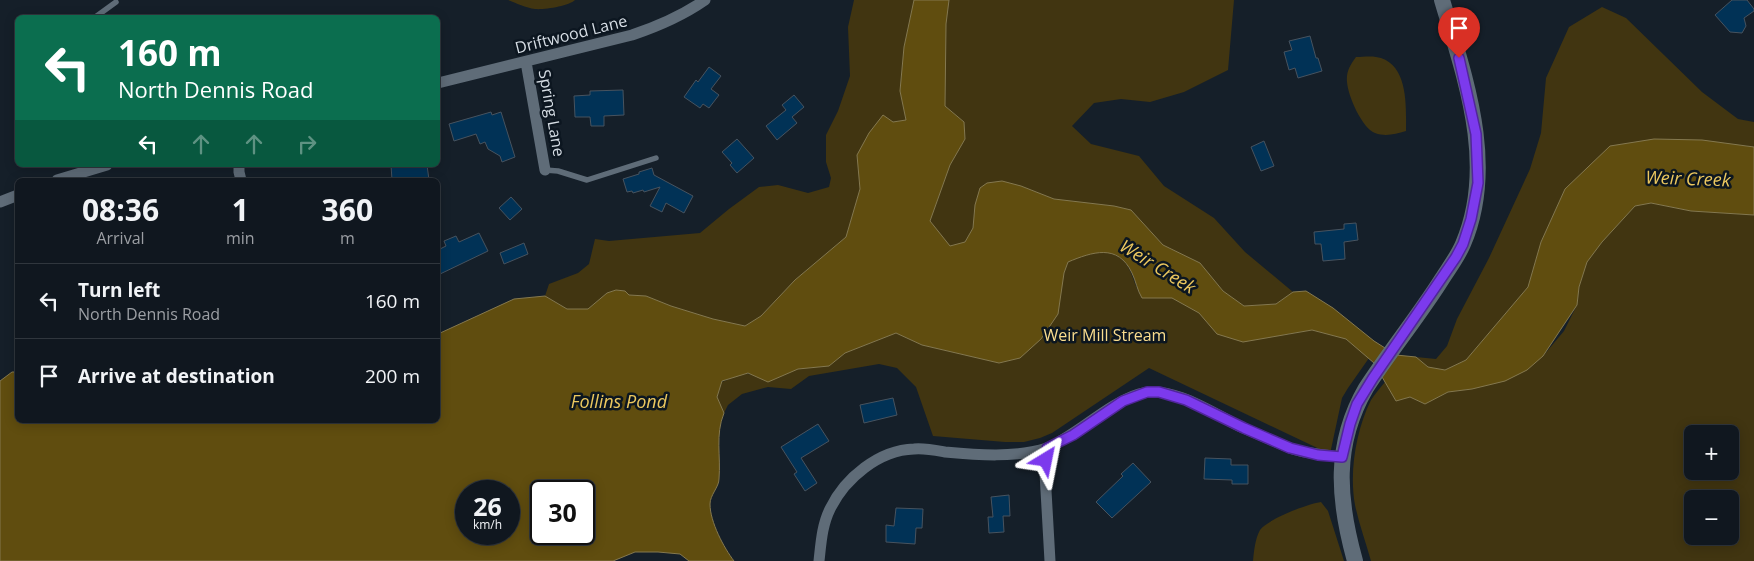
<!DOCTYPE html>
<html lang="en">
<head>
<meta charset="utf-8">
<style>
  body { margin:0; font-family:"Open Sans",sans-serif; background:#192028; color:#f1f3f6; height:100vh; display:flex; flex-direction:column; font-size:19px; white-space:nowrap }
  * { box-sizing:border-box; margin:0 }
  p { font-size:16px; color:#9c9fa4 }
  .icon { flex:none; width:28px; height:28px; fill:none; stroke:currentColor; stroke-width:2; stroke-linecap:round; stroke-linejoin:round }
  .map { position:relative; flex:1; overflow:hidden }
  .details { position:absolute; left:15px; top:178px; width:425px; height:245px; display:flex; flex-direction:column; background:#10171f; border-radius:8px; box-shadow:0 2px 12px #0003,0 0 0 1px #30363d }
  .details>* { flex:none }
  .top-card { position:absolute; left:15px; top:15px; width:425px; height:152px; border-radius:8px; box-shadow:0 2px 12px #0003,0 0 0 1px #30363d; background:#0b6e4f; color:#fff; overflow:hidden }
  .buttons { position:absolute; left:1684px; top:425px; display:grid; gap:10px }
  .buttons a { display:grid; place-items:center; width:55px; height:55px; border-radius:8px; background:#10171f; box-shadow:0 2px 12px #0003,0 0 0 1px #30363d; font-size:25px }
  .speed { position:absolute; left:455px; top:480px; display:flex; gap:10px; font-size:25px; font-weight:700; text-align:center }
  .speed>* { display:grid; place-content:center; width:65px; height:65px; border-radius:50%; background:#10171f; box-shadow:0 2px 12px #0003,0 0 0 1px #30363d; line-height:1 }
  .speed small { font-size:12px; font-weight:400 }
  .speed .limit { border:2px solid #111; border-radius:8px; background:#fff; color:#111 }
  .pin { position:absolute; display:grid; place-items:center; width:42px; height:42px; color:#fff; margin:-51px -21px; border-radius:50% 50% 50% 0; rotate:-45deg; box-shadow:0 0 5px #0007 }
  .pin .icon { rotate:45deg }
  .me { position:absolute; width:55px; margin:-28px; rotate:35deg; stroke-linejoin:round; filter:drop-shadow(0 0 4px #0008) }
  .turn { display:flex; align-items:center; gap:18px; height:105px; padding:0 20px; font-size:22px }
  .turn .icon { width:65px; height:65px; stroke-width:2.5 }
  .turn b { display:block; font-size:35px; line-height:42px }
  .lanes { display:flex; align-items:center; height:48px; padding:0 20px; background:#0003; justify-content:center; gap:25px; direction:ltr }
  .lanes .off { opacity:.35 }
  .eta { display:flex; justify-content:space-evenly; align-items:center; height:85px; text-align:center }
  .eta b { font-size:30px; font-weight:700; line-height:35px }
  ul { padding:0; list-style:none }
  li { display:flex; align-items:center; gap:15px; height:75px; padding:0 20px; border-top:1px solid #30363d }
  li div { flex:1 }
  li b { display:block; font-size:19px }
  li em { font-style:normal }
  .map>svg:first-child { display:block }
</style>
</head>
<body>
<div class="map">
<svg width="1754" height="561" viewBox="0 0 1754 561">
  <rect width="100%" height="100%" fill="#151f29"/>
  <path fill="#413511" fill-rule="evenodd" d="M508,0H575C569,6 544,10 535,9C526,8 516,3 508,0Z
    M854,0H914L904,47L900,91L906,120L893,122L857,155L860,189L846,237L795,280L761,316L745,326L713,319L671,306L646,296L629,295L625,291L616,290L607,293L588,309H567L545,296L549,284L578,273L589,264L595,239L609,241L700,233L729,209L759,187L778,185L808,193L829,187L831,178L826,162V135L838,111L850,76L848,27Z
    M949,0H1234L1228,70L1184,92L1150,102L1121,99L1094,103L1072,126L1091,144L1139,156L1164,186L1214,218L1245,252L1293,292L1276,304L1244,306L1223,291L1200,263L1163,245L1131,210L1114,206L1054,199L1021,186L975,205L973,228L965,242L950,247L930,221L950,165L965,139L964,122L945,106L946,24Z
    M1602,7L1626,18L1702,92L1738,119L1754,122V147L1742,145L1565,189L1541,242L1528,287L1466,360L1445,370L1428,367L1416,357L1436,359L1447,346L1457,319L1489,258L1530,169L1541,133L1546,78L1569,27Z
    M1356,57C1362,57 1370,56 1376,57C1409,62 1406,107 1406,131C1395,134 1386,137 1375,133C1362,128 1348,96 1347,82C1346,72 1350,65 1356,57Z
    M1651,203L1691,211L1754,215V561H1371C1366,543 1359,524 1355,505C1349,472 1356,430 1371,400C1375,394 1380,388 1385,382L1396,401L1410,397L1425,404L1448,392L1472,389L1543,356L1564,331L1577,305L1579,287L1587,262L1602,242L1635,206ZM1692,434H1730V471H1692ZM1692,499H1730V536H1692Z
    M1102,251C1134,258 1128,274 1142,298L1172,297L1199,313L1217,334L1285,335L1312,330L1346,339L1369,358L1348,388L1342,398L1330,454L1149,368L1052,433L1040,438L1024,442H1005L933,436L916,387L897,368L879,364L809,376L791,389L768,387L742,394L728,405L724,413L717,397L722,382C746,372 744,371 768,381L798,369L829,366L845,353L896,333L922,345L999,363L1020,358L1064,273L1068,262L1087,254Z
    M1321,502L1328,511L1344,561H1253C1254,551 1255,539 1260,530C1268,519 1307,504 1321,502Z"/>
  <path fill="#604d0f" stroke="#84784f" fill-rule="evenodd" d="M914,0H949L946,24L945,106L964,122L965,139L950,165L930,221L950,246L965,242L973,228L975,205L980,188L987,183L1002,181L1021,186L1054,199L1114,206L1131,210L1163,245L1200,263L1223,291L1244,306L1276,304L1293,292L1306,291L1333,308L1374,341L1396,355L1416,357L1428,367L1445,370L1466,360L1528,287L1541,242L1565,189L1610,146L1654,139L1702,140L1754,147V215L1691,211L1651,203L1635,206L1602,242L1587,262L1579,287L1577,305L1543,356L1527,370L1505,381L1472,389L1448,392L1425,404L1410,397L1396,401L1374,363L1346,339L1312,330L1243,342L1217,334L1199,313L1172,298H1142C1137,290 1136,281 1132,273C1118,243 1092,252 1068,262L1064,273L1058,314L1041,339L1020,358L999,363L922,345L896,333L845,353L829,366L798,369L768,382L748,373L722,381L717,397L724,413C715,435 721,456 719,479C719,487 710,495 710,504C710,522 724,548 734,561H689L680,554L658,552H635L613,561H0V381L12,372H17L18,420H438V334L514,299L545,296L567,309H588L607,293L616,290L625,291L629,295L646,296L671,306L713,319L745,326L761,316L795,280L846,237L860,189L857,155L869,133L883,115L893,122L906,120L900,91L904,47ZM466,491H509V534H466ZM541,491H584V534H541Z"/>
  <path fill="#013256" stroke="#47535f" d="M1732,0H1747L1754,9V11L1744,18L1746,26L1742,33L1730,32L1715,15Z
    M1310,36L1316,58H1318L1322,71L1298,78L1295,68L1289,70L1284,52L1292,50L1289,41Z
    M709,67L721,76L711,89L719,95L709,108L703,104L700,108L684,97L696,80L698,82Z
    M623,90L624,115L604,116V126H591L590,117H575L574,96L590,95V91Z
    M794,95L804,107L792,117L797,123L777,140L766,126L786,110L782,105Z
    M491,112L492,115L501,112L515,157L502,162L500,156L488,149L485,142L480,144L476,134L454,141L449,124Z
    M737,139L754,158L737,173L730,165L732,163L722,152Z
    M1264,141L1274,166L1261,171L1251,147Z
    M391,165H427L429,180H392Z
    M652,168L654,175L693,196L684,213L666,203L662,212L650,206L660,187L644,192L643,190L633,193L632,191L627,192L623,179L639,174V172Z
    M511,197L522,209L510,220L499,208Z
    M1356,223L1358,240L1344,242L1345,259L1323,261L1321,244H1315L1314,232L1344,229V224Z
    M479,233L488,251L438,275V250L446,246L444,241L456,236L459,242Z
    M524,243L528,254L504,264L500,253Z
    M893,398L897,415L864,423L860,405Z
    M818,424L829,441L801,458L817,483L805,491L794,474L797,472L781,447Z
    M1205,458L1231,459V465H1248V484H1232V480L1204,479Z
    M1133,463L1151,482L1112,518L1096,502L1123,476L1121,474Z
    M1009,495L1010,516H1003L1004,532L989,533L988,517H993L991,497Z
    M896,508L923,509L922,528H916L915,544L886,542V525L894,526Z"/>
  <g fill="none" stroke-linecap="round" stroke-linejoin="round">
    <path stroke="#5f6c78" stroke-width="5.5" d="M94,18L116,2
      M545,170L558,171L587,180L656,158"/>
    <path stroke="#5f6c78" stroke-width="11" d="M526,62L545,170
      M438,83L632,35C659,26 682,16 705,0
      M239,165V172L241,180
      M57,180L107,165
      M0,202L18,195
      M1047,448C1079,434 1107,404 1139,394C1171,384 1213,413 1241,427C1257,434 1274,441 1290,448C1307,454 1324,455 1342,457
      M819,561C821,543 822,525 830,509C845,478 879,450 914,449C924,448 934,450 945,452C978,455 1015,458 1047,448L1045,473L1050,561"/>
    <path stroke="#5f6c78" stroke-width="16" d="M1355,561C1338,500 1333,445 1366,388C1390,351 1418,317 1442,279C1449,268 1458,256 1463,244C1497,165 1465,78 1442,0"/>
  </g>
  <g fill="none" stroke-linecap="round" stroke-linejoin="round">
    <defs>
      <path id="route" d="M1046,460L1047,448L1073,435L1123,401L1147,392H1159L1186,400L1244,428L1290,448L1318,455L1342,457L1350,424L1357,404L1373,378L1456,257L1463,244L1471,219L1478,183L1476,134L1459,58"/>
    </defs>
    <use href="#route" stroke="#51269a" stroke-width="12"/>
    <use href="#route" stroke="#7c3aed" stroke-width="9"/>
  </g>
  <g text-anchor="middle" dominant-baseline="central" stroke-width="5" stroke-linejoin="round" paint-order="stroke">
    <g font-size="16" fill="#d7dee5" stroke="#0c1620">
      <text transform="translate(571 34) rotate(-14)">Driftwood Lane</text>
      <text transform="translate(552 113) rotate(80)">Spring Lane</text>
    </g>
    <g font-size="16" fill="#fadd8e" stroke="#0c1620">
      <text x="1105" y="335">Weir Mill Stream</text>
    </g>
    <g font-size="18" font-style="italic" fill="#ecc85f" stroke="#0c1620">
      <text transform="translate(1688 178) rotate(2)">Weir Creek</text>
      <text transform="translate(1158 266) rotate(32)">Weir Creek</text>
      <text x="619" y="401">Follins Pond</text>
    </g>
  </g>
</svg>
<div class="buttons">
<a>+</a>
<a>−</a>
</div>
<div class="speed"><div>26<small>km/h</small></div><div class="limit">30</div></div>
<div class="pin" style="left:1459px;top:58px;background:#d93025"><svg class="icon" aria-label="arrive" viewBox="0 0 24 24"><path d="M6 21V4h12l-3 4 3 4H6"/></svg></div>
<svg class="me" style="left:1046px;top:460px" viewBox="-20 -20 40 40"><path d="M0-17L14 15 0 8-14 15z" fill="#7c3aed" stroke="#fff" stroke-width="4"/></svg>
<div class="top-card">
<div class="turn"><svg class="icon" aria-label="left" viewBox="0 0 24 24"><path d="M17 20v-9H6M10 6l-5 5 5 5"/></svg><div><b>160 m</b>North Dennis Road</div></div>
<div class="lanes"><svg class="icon" aria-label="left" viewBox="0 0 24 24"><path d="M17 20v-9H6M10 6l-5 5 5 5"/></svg><svg class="icon off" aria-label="ahead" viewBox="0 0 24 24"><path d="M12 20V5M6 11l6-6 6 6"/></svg><svg class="icon off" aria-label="ahead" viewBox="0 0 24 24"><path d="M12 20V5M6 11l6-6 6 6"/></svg><svg class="icon off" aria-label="right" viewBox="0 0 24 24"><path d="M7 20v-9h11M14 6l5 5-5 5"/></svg></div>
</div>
<section class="details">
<div class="eta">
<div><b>08:36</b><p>Arrival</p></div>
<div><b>1</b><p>min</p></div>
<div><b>360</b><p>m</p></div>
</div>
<ul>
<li><svg class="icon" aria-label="left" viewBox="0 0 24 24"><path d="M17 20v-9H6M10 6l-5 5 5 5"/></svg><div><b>Turn left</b><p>North Dennis Road</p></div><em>160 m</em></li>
<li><svg class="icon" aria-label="arrive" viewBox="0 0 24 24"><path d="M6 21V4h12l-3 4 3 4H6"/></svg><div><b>Arrive at destination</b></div><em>200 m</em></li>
</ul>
</section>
</div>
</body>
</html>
